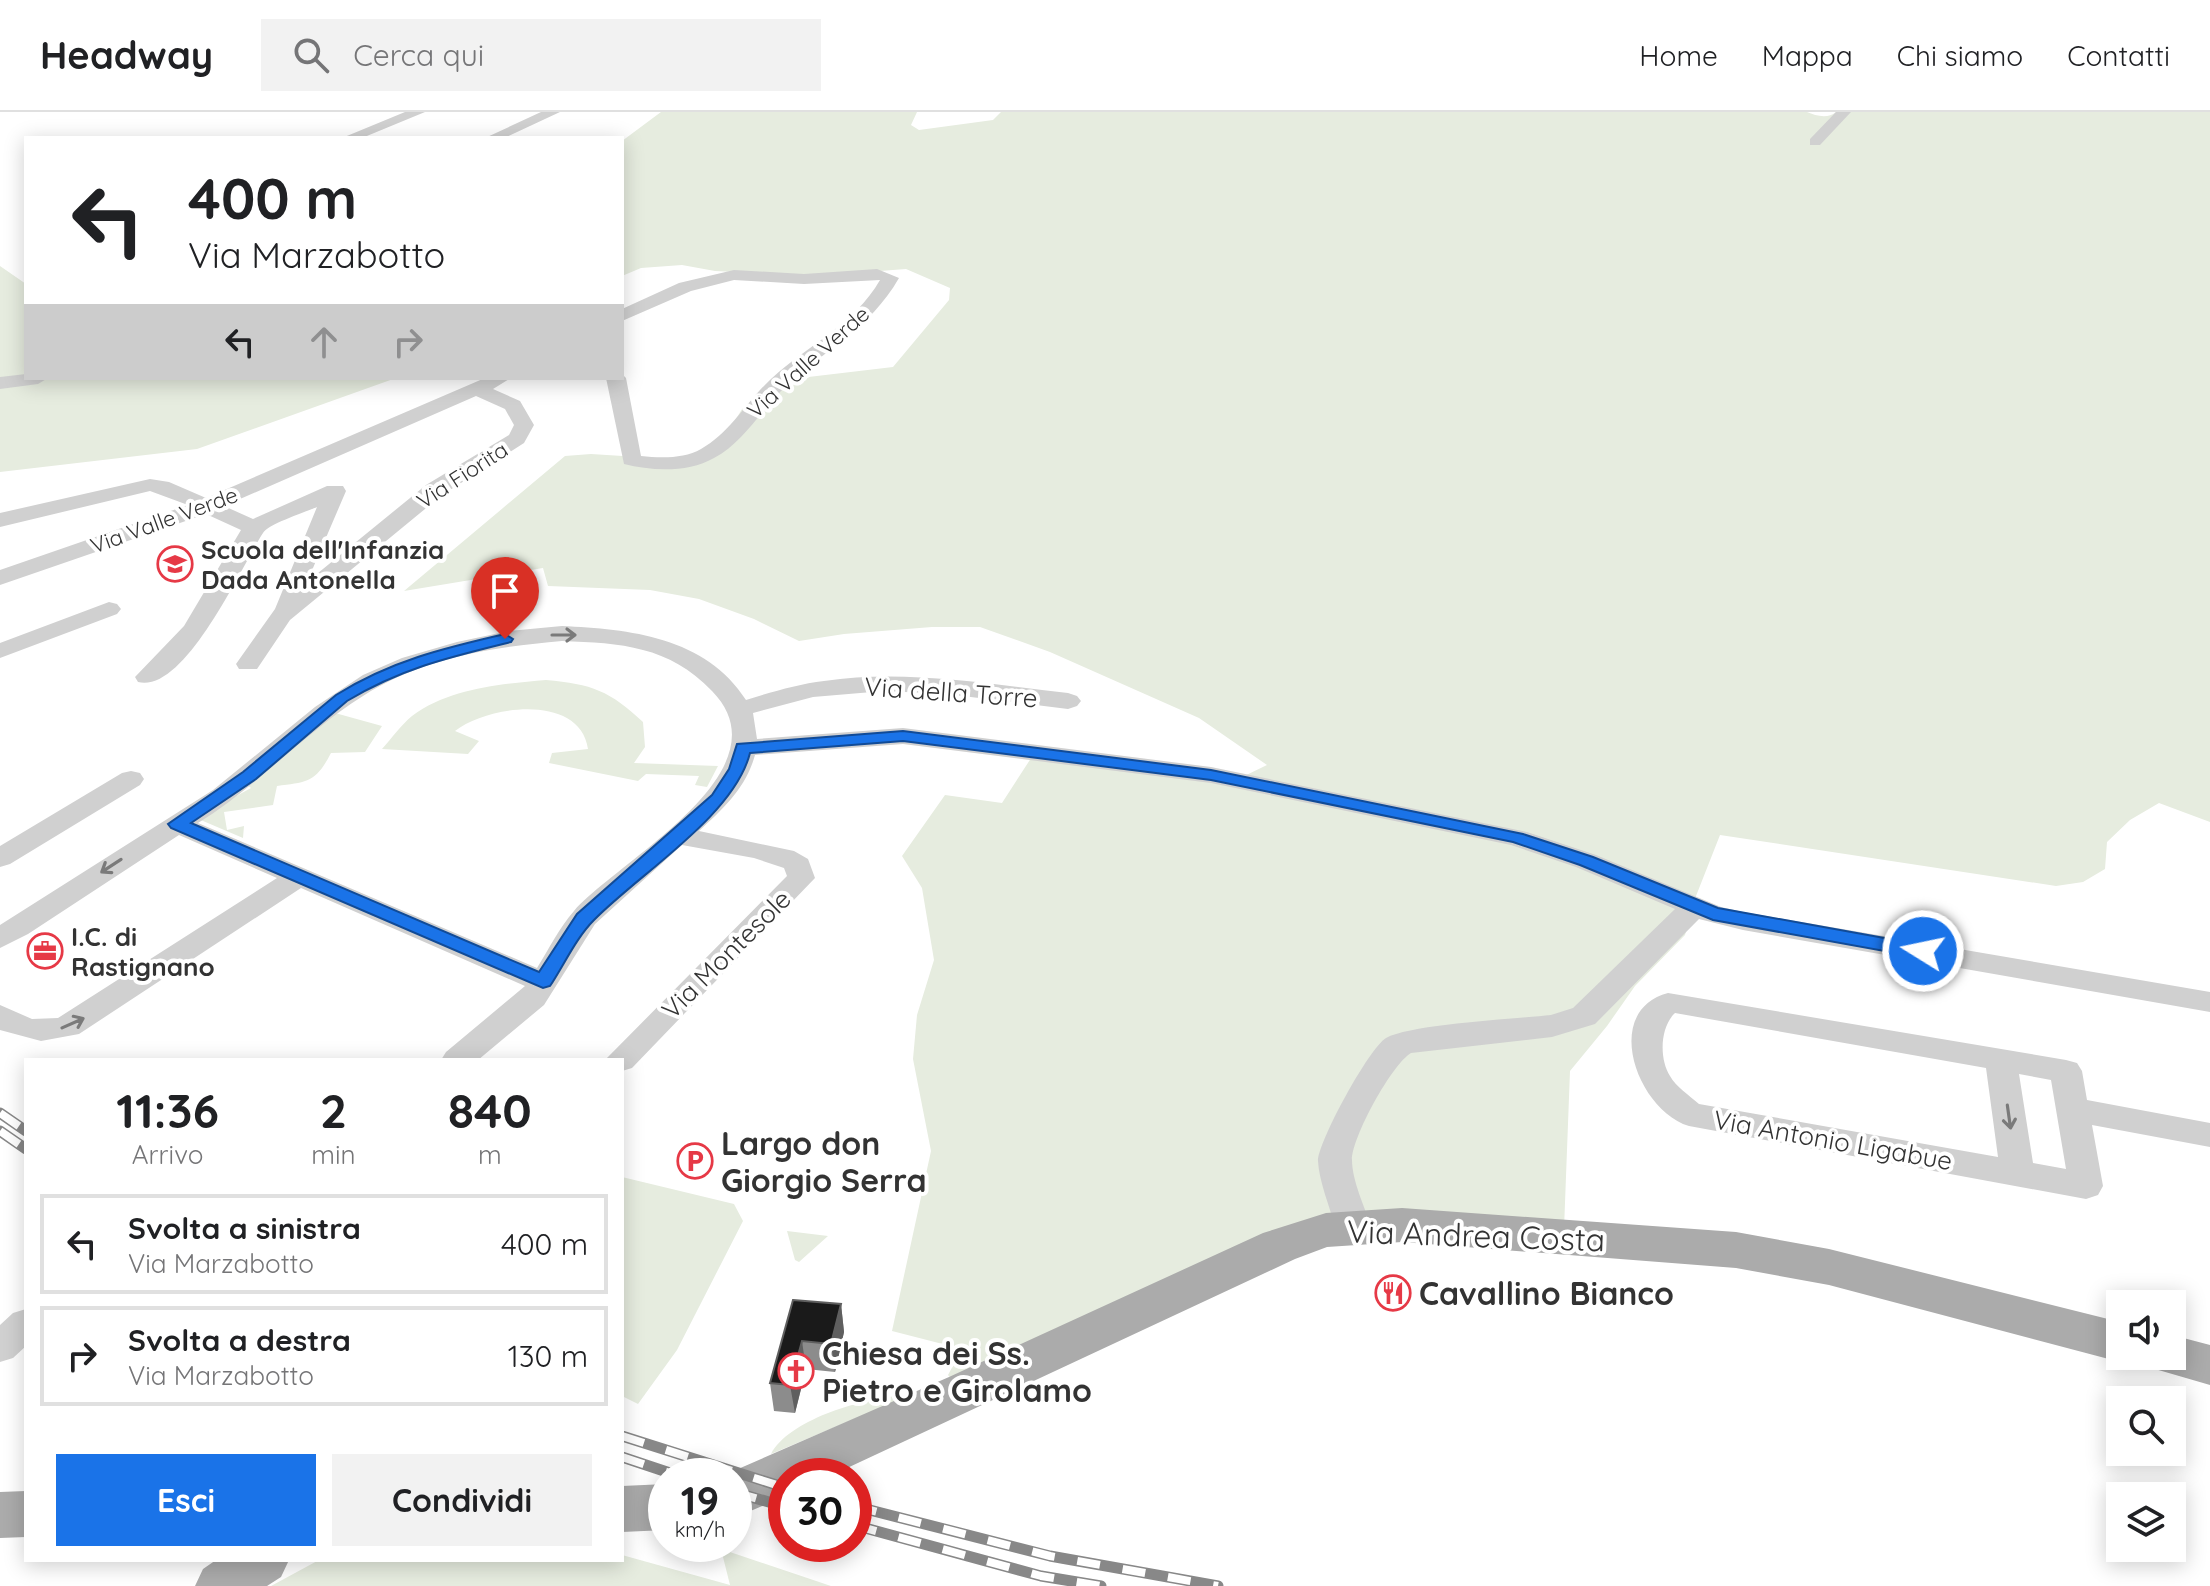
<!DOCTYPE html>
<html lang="it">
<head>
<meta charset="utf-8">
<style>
  body { margin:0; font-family:Quicksand,sans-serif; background:#f2f2f2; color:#202124; height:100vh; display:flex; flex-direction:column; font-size:30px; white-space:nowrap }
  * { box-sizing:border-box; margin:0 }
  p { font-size:26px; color:#757577 }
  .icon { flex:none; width:44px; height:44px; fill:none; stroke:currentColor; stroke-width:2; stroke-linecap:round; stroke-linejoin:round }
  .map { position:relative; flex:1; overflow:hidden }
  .side { position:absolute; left:24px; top:946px; width:600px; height:504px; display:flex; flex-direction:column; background:#fff; border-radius:0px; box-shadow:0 4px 20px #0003 }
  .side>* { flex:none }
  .banner { position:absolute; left:24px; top:24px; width:600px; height:244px; border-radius:0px; box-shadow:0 4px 20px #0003; background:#fff; color:#202124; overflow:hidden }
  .tools { position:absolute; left:2106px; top:1178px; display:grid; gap:16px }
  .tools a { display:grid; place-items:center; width:80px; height:80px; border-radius:0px; background:#fff; box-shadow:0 4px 20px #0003; font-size:40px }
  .speed { position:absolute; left:648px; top:1346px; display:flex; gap:16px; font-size:40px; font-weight:700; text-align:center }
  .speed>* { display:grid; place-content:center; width:104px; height:104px; border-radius:50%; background:#fff; box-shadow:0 4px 20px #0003; line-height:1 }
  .speed small { font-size:20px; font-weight:400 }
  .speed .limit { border:12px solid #d22; background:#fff; color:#111 }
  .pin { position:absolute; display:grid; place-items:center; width:68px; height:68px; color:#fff; margin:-82px -34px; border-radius:50% 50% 50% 0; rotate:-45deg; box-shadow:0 0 8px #0007 }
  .pin .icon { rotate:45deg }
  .me { position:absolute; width:88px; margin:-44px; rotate:280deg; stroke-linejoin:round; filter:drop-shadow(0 0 6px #0008) }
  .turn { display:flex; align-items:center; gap:28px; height:168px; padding:0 32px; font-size:36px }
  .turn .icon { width:104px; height:104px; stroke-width:2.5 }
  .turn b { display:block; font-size:56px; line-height:68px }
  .lanes { display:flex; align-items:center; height:76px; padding:0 32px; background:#0003; justify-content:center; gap:40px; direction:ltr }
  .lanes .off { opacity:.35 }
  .eta { display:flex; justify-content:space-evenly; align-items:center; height:136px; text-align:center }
  .eta b { font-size:48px; font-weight:700; line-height:56px }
  .cta { display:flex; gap:16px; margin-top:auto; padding:16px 32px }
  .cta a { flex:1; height:92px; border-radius:0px; background:#1a73e8; color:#fff; font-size:32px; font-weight:700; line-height:92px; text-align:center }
  .cta a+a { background:#f2f2f2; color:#202124 }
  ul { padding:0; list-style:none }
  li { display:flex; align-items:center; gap:24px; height:100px; margin:0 16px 12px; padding:0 16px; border:4px solid #e0e0e0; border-radius:0px }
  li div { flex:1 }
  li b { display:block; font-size:30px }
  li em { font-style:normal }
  header { display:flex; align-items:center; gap:48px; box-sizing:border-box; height:112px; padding:0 40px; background:#fff; border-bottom:2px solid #e0e0e0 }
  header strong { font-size:38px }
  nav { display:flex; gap:44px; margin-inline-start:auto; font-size:28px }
  .search { width:560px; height:72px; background:#f2f2f2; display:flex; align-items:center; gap:20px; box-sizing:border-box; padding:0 28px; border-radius:0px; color:#757577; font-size:30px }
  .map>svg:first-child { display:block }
</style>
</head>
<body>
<header>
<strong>Headway</strong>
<div class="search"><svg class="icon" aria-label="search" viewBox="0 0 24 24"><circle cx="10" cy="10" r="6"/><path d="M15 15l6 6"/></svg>Cerca qui</div>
<nav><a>Home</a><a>Mappa</a><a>Chi siamo</a><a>Contatti</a></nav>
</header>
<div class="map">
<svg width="2210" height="1474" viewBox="0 0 2210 1474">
  <rect width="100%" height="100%" fill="#fff"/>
  <path fill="#e6ecdf" d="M661,0H917L911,13L919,18L993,8L1001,0H1807C1816,4 1828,7 1836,0H2210V710L2159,691L2130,708L2107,730L2105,757L2083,770L2056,774L1720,723L1696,784L1685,823L1635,874L1607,914L1570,959L1564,1117L1382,1113L952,1268L948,1263L962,1237L892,1219L931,1039L913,947L917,903L934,848L922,776L902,744L945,683L1002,691L1035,640L1236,668L1267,653L1199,606L1050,540L980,515H932L844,522L799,529L754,507L699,487L650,478L548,474L543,456L404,479L565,344L591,342L670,347L703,340L724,326L744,294L783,268L893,255L949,188L950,176L906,157L814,164L715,159L682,153L641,156L622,164V29Z
    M0,154L26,172V266H396L197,337L0,360Z
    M546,568C592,572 610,579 643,610L645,635L634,651L718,654L707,675L695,673L699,664L646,662L638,669L549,651L552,641L588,637C580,581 488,593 455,619L479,629L468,642L382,637C392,626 401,613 412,604C450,576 501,572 546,568Z
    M335,601L382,614L365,640L331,641C316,670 308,670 277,674L273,693L224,700L227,718L244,714L243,726L196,706L251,676L247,673Z
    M622,1065L734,1092L743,1109L677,1238L638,1292L622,1284Z
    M787,1119L828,1124L799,1150L795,1148Z
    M895,1284L899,1288L771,1342C789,1308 859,1288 895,1284Z
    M721,1437L831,1474H271L319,1448H622V1443L730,1473Z"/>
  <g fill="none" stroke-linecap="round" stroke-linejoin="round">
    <path fill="#d0d0d0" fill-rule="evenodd" d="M405,0H425L362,26H342Z
      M541,0H560L504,26H485Z
      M1836,0H1851L1820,33H1810V27Z
      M877,157L899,166C869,218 825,237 784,276C761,298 743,331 714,346C688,361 652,359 624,352L606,266H622V262L626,266L641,344C660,346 684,347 701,337C730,321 747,289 771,267C808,233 854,213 880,168L804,172L734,168L691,179L622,209V197L679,171L734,158L804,162Z
      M26,262V266H48L38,272L0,277V265Z
      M485,266H511L493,277L520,289L534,313L524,331L442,383L290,508L257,557H239L236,552L275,497L317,395C306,400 268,412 263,421C242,453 185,582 138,570L135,565L184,514L241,418L206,402L0,473V458L188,393L150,379L0,415V401L150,367L169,370L206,386ZM476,284L505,297L514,313L509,323L426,373L307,470L346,379L343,374H327L253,407L224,394Z
      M109,490L117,492L121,497L117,502L0,546V531Z
      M562,514C629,517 706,525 746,588C772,580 798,572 824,569C905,557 987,572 1068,581L1077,584L1081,589L1077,594L1068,597L946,582L884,579L813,585L753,601L757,627L903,616L1211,655L1527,720L1596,743L1721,795L1743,800L2210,880V900L1743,818L1699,807L1595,912L1552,925L1411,941C1392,952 1352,1025 1352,1048C1352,1069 1365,1095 1371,1115L1365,1125L1353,1129L1341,1125L1335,1115C1330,1095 1319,1070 1318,1049C1318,1030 1369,936 1386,926C1412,912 1515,907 1551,903L1573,896L1675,797L1576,755L1511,733L1211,671L903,632L755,643C746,676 723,697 699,719L794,739L808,747L815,766L632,956L622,959V948H605L787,764L784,756L754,746L682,733L595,812L544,893L478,948H441L446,940L525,874L301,776L79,922L41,929L0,918V893L32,907L58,906L277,766L179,723L28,822L0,836V813L213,678L315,595L363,563L402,546L457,530L509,519ZM562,529C621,531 669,534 712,579C790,659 617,749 574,799C559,816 549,837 537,856L198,711C258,674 304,621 363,584C422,546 493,535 562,529Z
      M131,659L140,661L144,667L140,673L10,752L0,755V734L122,661Z
      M1668,881L2066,948L2077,951L2082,959L2087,988L2210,1011V1035L2092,1013L2103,1074L2098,1083L2086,1087L1689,1014C1637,998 1601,899 1668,881ZM1675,901L1986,956L1998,1045L1699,992C1689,983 1676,975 1670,964C1659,947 1660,915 1675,901ZM2019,962L2051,968L2066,1057L2033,1051Z
      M26,1197V1234L13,1246L0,1250V1213L13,1201Z"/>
    <path fill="#ababab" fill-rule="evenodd" d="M1402,1096L1736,1120L1829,1137L2120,1210V1244H2137L2120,1250L1829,1173L1736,1156L1402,1130L1327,1135L1295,1147L830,1364H786V1384L734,1406V1364H722L949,1265L1263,1121L1326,1101Z
      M2172,1223L2210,1233V1273L2155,1257L2148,1244H2172Z
      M666,1372V1418L622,1420V1374Z
      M26,1379V1425L0,1426V1380Z
      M216,1448H289L281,1465L267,1474H195L203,1457Z"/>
    <defs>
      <path id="rail" d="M0,1001L26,1019
        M0,1019L26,1037
        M622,1324L786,1376
        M622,1345L679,1364
        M734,1380L786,1395
        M854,1394L1050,1444L1218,1474
        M854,1413L1041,1464L1101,1474"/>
    </defs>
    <use href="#rail" stroke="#888" stroke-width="11"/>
    <use href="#rail" stroke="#fff" stroke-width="8" stroke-dasharray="23" stroke-linecap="butt"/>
  </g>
  <path fill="#8c8c8c" d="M793,1188L841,1192L844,1220L835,1260L806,1257L795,1301L774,1299L770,1271Z"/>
  <path fill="#5f5f5f" d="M841,1192L844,1220L835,1260L831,1232Z
    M802,1229L806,1257L795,1301L790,1273Z"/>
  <path fill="#1a1a1a" stroke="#5f5f5f" stroke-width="2" d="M793,1188L841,1192L831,1232L802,1229L790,1273L770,1271Z"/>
  <defs><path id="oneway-shaft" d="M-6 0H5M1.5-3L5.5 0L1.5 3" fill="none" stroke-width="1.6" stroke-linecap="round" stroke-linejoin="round" transform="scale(2)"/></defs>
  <g stroke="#7a7a7a">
    <use href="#oneway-shaft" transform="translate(564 523)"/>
    <use href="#oneway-shaft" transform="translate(111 754) rotate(147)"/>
    <use href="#oneway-shaft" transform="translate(73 911) rotate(-24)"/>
    <use href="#oneway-shaft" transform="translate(2009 1005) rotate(82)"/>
  </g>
  <path fill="#1a73e8" stroke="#114b97" stroke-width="2" d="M505,522L513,527L511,530C450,545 402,556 347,589L256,667L191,711L539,860L577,802L712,683L729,657L737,632L903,619L1211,658L1523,722L1593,745L1718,796L1923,833L1932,839L1923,846L1713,808L1580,753L1513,730L1211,668L903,629L750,641C734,704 640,761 594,808C576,826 564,853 550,874L543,876L171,716L168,712L243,660L336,583C390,549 444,536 505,522Z"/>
  <defs>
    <symbol id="school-ring" viewBox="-11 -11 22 22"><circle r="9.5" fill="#fff" stroke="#e63946" stroke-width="1.5"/><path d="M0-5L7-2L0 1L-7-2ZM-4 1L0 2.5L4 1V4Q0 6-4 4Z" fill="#e63946"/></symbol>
    <symbol id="office-ring" viewBox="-11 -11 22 22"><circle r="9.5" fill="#fff" stroke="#e63946" stroke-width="1.5"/><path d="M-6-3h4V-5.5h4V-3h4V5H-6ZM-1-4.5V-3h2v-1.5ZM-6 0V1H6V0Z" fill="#e63946"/></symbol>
    <symbol id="parking-ring" viewBox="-11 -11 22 22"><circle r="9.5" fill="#fff" stroke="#e63946" stroke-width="1.5"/><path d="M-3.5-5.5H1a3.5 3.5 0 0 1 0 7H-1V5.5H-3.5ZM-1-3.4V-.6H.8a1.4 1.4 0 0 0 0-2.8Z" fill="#e63946"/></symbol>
    <symbol id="restaurant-ring" viewBox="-11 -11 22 22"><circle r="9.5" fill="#fff" stroke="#e63946" stroke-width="1.5"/><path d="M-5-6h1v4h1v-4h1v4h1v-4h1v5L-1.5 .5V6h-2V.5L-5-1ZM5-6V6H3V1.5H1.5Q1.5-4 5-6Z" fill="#e63946"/></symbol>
    <symbol id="church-ring" viewBox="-11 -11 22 22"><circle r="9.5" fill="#fff" stroke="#e63946" stroke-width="1.5"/><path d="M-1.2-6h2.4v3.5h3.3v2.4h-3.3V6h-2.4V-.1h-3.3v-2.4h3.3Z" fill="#e63946"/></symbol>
  </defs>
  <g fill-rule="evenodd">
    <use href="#school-ring" x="155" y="432" width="40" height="40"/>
    <use href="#office-ring" x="25" y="819" width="40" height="40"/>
    <use href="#parking-ring" x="675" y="1029" width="40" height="40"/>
    <use href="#restaurant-ring" x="1373" y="1161" width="40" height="40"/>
    <use href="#church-ring" x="776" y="1239" width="40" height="40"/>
  </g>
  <g text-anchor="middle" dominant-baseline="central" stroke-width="8" stroke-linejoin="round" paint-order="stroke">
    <g font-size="22" fill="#333" stroke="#fff">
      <text transform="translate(808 250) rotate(-42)">Via Valle Verde</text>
      <text transform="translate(462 363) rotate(-33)">Via Fiorita</text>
      <text transform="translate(164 408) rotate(-20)">Via Valle Verde</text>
    </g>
    <g font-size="26" font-weight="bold" fill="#333" stroke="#fff" text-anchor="start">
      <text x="201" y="437">Scuola dell'Infanzia<tspan x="201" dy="30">Dada Antonella</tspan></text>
      <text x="71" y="824">I.C. di<tspan x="71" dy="30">Rastignano</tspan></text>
    </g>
    <g font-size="26" fill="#333" stroke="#fff">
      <text transform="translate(951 580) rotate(4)">Via della Torre</text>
      <text transform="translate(726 842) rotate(-45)">Via Montesole</text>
      <text transform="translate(1833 1028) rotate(10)">Via Antonio Ligabue</text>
    </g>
    <g font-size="32" font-weight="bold" fill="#333" stroke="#fff" text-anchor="start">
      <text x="721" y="1031">Largo don<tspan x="721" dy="37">Giorgio Serra</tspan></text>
      <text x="1419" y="1181">Cavallino Bianco</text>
      <text x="822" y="1241">Chiesa dei Ss.<tspan x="822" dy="37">Pietro e Girolamo</tspan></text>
    </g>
    <g font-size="32" fill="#333" stroke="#fff">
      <text transform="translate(1476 1123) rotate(2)">Via Andrea Costa</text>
    </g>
  </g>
</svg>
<div class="tools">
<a><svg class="icon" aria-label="sound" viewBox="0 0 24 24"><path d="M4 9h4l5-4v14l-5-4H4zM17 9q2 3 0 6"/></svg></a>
<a><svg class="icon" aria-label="search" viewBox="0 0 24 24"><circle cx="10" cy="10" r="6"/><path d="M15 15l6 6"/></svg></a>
<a><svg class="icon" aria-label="layers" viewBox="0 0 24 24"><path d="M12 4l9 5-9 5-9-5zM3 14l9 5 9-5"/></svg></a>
</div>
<div class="speed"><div>19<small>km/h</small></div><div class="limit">30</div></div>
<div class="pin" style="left:505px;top:527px;background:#d93025"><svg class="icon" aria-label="arrive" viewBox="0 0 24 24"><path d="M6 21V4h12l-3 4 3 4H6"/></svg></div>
<svg class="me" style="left:1923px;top:839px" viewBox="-20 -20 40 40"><circle r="17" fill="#1a73e8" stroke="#fff" stroke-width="3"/><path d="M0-11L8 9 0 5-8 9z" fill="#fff"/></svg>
<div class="banner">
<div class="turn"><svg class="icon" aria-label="left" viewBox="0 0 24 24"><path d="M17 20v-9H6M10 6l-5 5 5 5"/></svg><div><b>400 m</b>Via Marzabotto</div></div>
<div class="lanes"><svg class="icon" aria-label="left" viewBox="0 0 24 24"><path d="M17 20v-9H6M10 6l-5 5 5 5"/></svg><svg class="icon off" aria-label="ahead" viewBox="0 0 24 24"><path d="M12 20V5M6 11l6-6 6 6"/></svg><svg class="icon off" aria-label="right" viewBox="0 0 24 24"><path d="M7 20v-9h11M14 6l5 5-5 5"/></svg></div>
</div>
<section class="side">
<div class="eta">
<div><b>11:36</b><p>Arrivo</p></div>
<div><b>2</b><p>min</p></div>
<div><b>840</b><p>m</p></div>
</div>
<ul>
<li><svg class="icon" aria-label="left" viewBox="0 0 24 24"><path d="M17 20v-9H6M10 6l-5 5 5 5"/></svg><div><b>Svolta a sinistra</b><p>Via Marzabotto</p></div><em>400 m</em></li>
<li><svg class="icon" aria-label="right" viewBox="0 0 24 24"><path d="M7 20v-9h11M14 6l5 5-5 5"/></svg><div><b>Svolta a destra</b><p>Via Marzabotto</p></div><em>130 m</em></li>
</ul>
<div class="cta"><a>Esci</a><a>Condividi</a></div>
</section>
</div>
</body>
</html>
